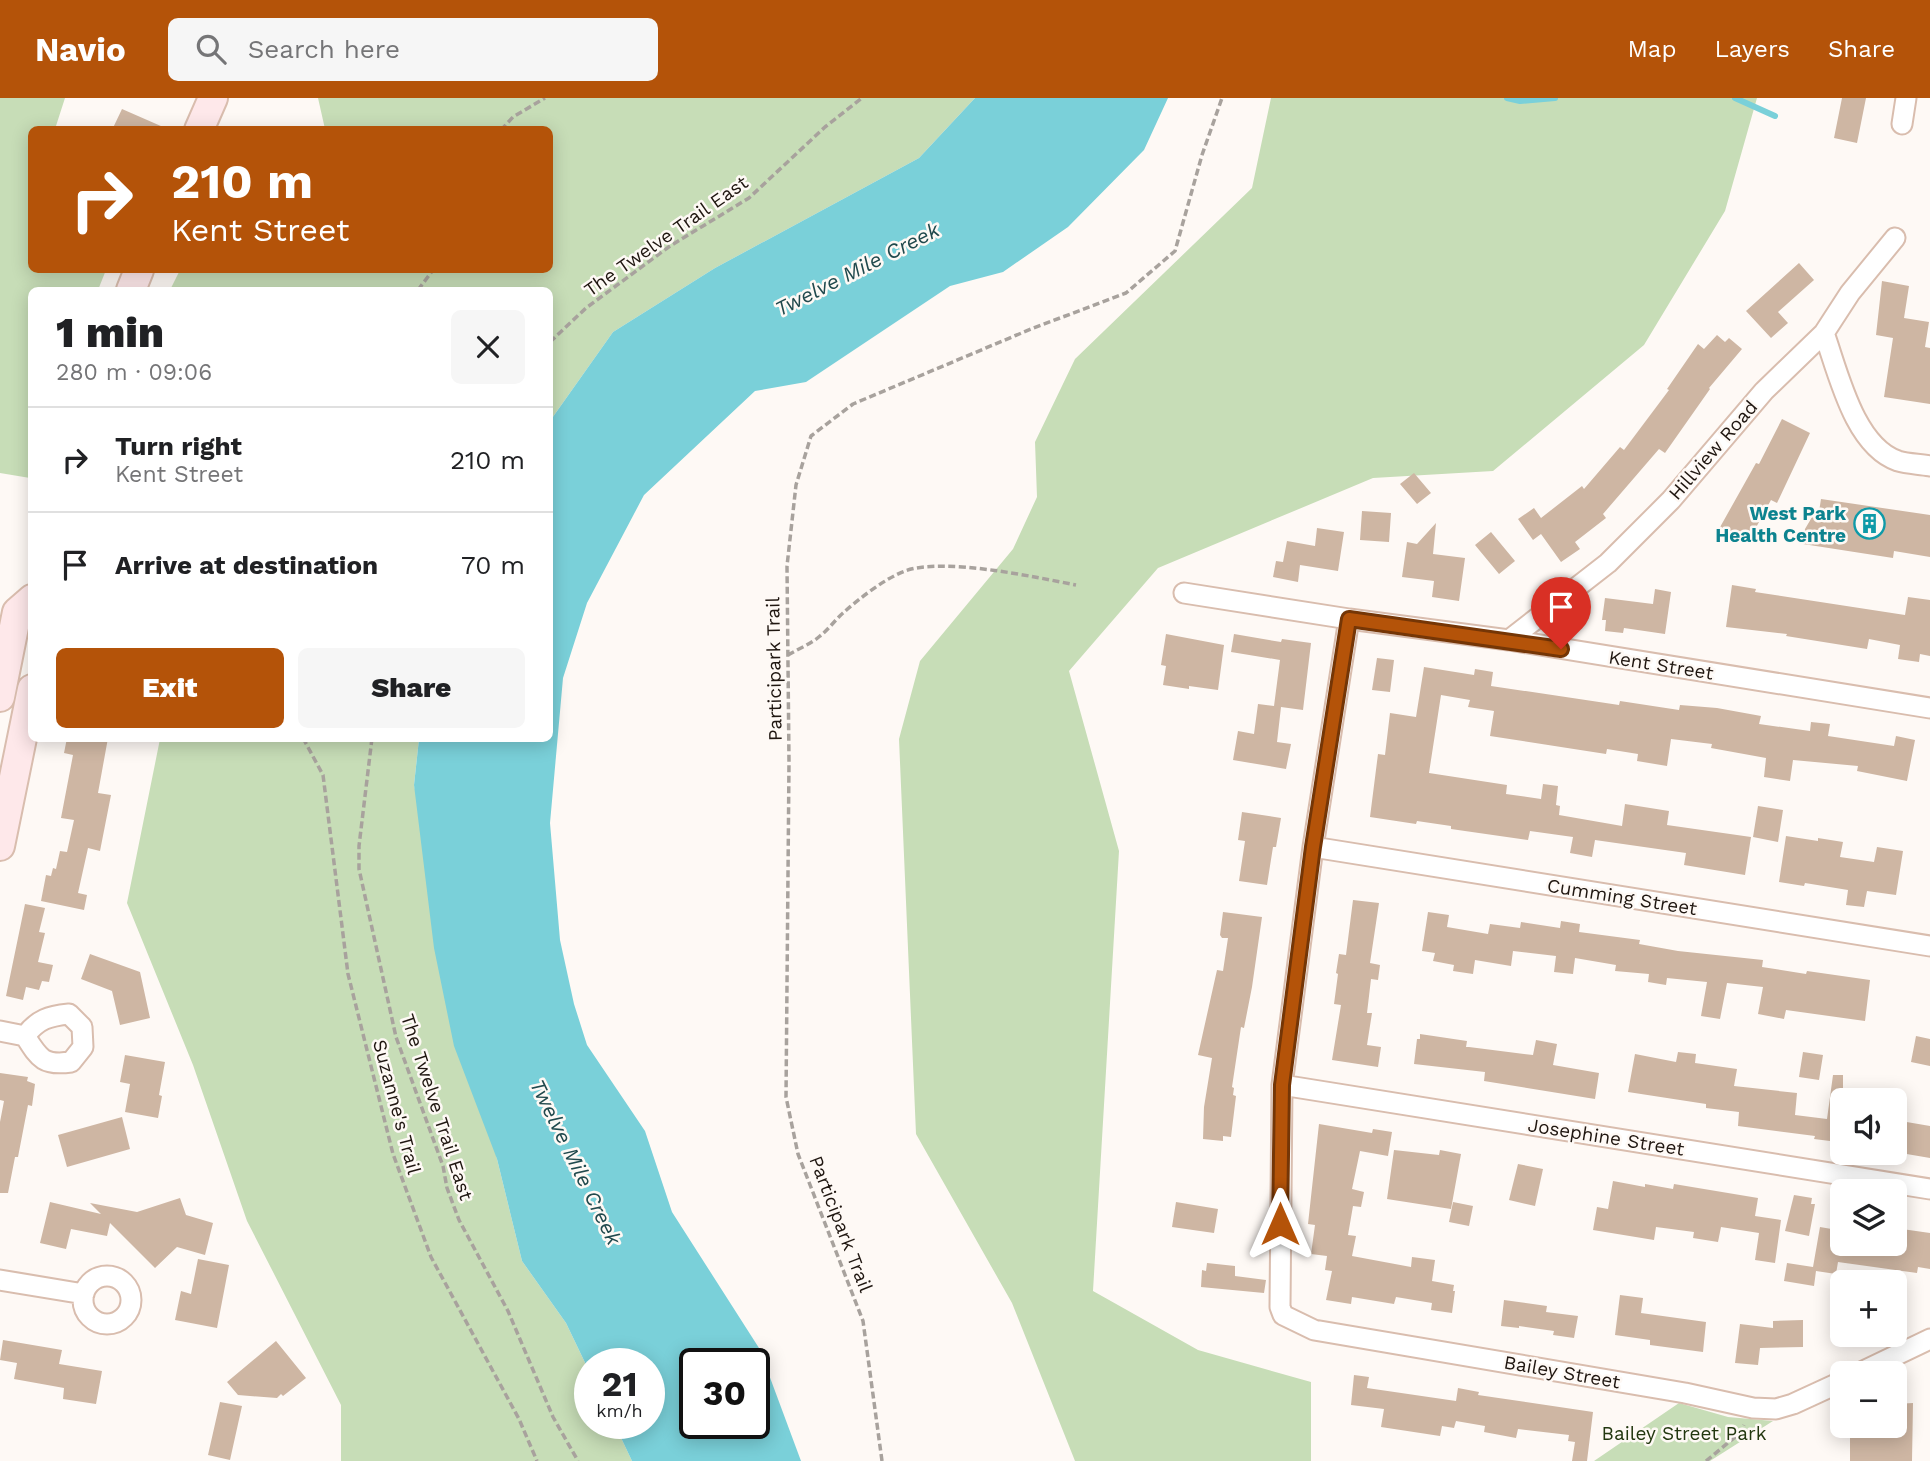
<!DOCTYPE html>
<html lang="en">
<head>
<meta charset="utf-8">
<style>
  body { margin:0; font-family:"Work Sans",sans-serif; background:#f6f6f6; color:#202124; height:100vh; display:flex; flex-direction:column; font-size:26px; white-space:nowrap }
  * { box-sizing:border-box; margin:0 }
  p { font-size:23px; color:#757577 }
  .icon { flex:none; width:38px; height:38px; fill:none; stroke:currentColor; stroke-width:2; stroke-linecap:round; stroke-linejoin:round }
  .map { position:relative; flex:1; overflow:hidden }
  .drawer { position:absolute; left:28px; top:189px; width:525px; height:455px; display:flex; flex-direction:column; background:#fff; border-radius:10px; box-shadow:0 4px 18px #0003 }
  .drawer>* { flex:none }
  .banner { position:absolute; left:28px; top:28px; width:525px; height:147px; border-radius:10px; box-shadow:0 4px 18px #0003; background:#b45309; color:#fff; overflow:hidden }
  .buttons { position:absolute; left:1830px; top:990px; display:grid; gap:14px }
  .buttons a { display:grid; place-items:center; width:77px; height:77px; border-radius:10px; background:#fff; box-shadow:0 4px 18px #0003; font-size:35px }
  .speed { position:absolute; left:574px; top:1250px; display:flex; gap:14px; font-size:35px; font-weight:700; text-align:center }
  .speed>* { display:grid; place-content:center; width:91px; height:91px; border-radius:50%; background:#fff; box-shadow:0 4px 18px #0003; line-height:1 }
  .speed small { font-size:18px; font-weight:400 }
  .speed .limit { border:4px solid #111; border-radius:10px; background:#fff; color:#111 }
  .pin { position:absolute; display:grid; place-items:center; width:60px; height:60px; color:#fff; margin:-72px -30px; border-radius:50% 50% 50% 0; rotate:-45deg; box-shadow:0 0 7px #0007 }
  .pin .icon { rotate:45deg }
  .me { position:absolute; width:77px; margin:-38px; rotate:0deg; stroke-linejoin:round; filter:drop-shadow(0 0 5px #0008) }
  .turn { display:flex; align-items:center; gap:24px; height:147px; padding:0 28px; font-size:32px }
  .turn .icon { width:91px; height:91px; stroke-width:2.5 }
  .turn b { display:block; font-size:49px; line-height:60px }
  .round { display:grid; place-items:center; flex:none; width:74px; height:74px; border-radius:10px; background:#f6f6f6 }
  .overview { display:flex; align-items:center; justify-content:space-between; height:119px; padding:0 28px }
  h1 { font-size:42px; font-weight:800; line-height:52px }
  .cta { display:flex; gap:14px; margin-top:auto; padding:14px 28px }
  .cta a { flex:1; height:80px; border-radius:10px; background:#b45309; color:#fff; font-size:28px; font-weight:800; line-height:80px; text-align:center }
  .cta a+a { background:#f6f6f6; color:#202124 }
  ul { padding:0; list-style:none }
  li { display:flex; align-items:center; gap:21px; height:105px; padding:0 28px; border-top:2px solid #e0e0e0 }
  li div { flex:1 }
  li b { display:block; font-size:26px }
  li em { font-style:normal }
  header { display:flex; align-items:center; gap:42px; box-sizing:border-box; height:98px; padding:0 35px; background:#b45309; color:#fff }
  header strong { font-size:33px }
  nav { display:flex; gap:38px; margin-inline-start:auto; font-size:24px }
  .search { width:490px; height:63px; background:#f6f6f6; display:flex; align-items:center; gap:18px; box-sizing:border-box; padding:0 24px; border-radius:10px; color:#757577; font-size:26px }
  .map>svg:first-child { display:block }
</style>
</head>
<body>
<header>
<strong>Navio</strong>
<div class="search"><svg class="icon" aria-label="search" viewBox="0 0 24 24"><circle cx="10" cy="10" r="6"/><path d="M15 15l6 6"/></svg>Search here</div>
<nav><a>Map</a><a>Layers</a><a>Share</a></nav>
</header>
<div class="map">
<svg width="1930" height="1363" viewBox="0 0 1930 1363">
  <rect width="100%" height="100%" fill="#fef9f5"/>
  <path fill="#c7ddb7" d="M0,0H65L55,31L32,32V172H106L98,192H32L30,380L0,375Z
    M318,0H975L919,60L715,170L613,234L550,323V192H170L180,172H550V32L325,31Z
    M1271,0H1757L1725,113L1644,247L1493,373L1373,380L1158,470L1069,573L1119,753L1093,1193L1198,1252L1311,1284V1363H1075L1012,1205L916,1036L899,641L920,563L1013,451L1037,399L1035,344L1075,261L1252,90Z
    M160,641H419L414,687L497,1061L522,1163L566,1225L590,1275V1325H614L632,1363H341V1307L247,1123L193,967L127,805Z
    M1679,1305L1728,1319L1773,1323L1710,1363H1594Z"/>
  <path fill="#7ad0d9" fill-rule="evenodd" d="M975,0H1168L1144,52L1068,129L1003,174L950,188L806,284L755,293L644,397L587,505L563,580L550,725L560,842L574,906L587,947L645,1033L672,1114L759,1250L801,1363H632L614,1325H649V1265H590V1275L566,1225L522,1163L497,1061L454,948L434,850L414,687L419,641L550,640V323L613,234L715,170L919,60ZM754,1265V1325H695V1265Z"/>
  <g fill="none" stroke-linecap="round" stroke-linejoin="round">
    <path stroke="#7ad0d9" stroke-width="6" d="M1507,0L1520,3L1555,0
      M1735,0L1775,18"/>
  </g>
  <path fill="#ceb6a3" d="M1842,0H1866L1857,45L1834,40Z
    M122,11L170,32H112Z
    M1799,165L1814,182L1778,214L1788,225L1771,240L1746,213Z
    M1882,183L1909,188L1904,220L1929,224L1925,249L1930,250V306L1884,299L1893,240L1876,237Z
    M1717,237L1725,244L1729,240L1742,251L1709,290L1710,291L1665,355L1659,351L1603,416L1606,420L1575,444L1580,451L1561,464L1541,436L1533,442L1518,421L1534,410L1541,420L1582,388L1584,391L1620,349L1624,352L1669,292L1667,291L1698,246L1704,251Z
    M1782,321L1810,335L1777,405L1771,402L1747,446L1719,431L1756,365L1759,366Z
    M1414,375L1431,395L1417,406L1400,386Z
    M1821,401L1930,417V459L1894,453L1893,460L1803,446L1805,431L1812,419L1818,420Z
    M1362,413L1391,415L1389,444L1360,442Z
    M1436,425L1433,456L1465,460L1459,503L1432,499L1434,483L1402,479L1407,444L1417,446Z
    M1317,430L1344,434L1338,473L1300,467L1298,484L1273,479L1276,463L1283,464L1287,443L1315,448Z
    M1491,434L1515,463L1499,476L1475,447Z
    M1732,487L1756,491L1755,494L1905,517L1908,499L1930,502V558L1920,556L1919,564L1898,561L1900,547L1869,541L1867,551L1786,538L1787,536L1726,529Z
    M1655,491L1671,494L1665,536L1624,530L1623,535L1605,533L1606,522H1602L1605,500L1653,506Z
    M1166,536L1224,547L1218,592L1189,588V591L1163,587L1166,568L1161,567Z
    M1234,536L1281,544L1282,541L1311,545L1303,612L1281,609L1277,644L1291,646L1286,671L1233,662L1238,633L1254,636L1258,606L1274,608L1280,562L1231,554Z
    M1377,560L1394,562L1390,594L1372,592Z
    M1424,569L1474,577L1475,571L1493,574L1491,588L1559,598L1619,607L1620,603L1679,612L1680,607L1717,610L1761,618L1759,626L1810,633L1811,624L1830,626L1828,638L1894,648L1896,638L1915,642L1907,683L1857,673L1858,668L1793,662L1790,683L1764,679L1766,660L1711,650L1712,646L1671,641L1667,668L1637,663L1638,656L1607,651L1606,656L1490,638L1494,613L1468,609L1470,602L1441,597L1429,675L1507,687L1506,696L1541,701L1543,686L1558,688L1556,707L1560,708L1559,717L1622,728L1625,706L1669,713L1667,727L1751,739L1745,777L1684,767L1686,755L1595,742L1592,759L1570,755L1573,739L1530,733L1528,742L1451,731V728L1417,723L1416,726L1370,719L1378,656L1385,657L1390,615L1416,619Z
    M67,640H108L98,695L111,697L100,753L88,750L78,795L87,797L84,812L41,803L46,777L51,778L53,770L56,771L60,753L67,754L74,722L61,720L73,657L64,655Z
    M1758,708L1783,712L1778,744L1753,739Z
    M1242,714L1281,720L1276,749H1273L1267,787L1239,783L1245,743L1238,742Z
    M1786,738L1818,743V740L1843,744L1840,759L1874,764L1877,749L1903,753L1896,797L1867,793L1864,809L1846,807L1848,792L1805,785L1804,788L1779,784Z
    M1353,802L1379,805L1370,865L1380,867L1378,882L1371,881L1367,915H1372L1367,947L1381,949L1378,969L1332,962L1341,907L1334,906L1338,876L1336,875L1339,856L1346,857Z
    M25,806L45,810L39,834L45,835L38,864L53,867L49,884L42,883L39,892L26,889L23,902L6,898Z
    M1223,814L1262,819L1252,889L1244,930L1241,929L1232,989L1234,990L1233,997L1236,998L1231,1039L1223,1038V1043L1203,1041L1204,1009L1212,960L1198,957L1217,872L1223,873L1228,840H1222L1220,837Z
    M1428,814L1449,817L1447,829L1488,836L1490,826L1520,830L1521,824L1560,830L1561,823L1580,826L1579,834L1640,842L1639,846L1678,853L1763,862L1762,869L1806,876L1807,873L1870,882L1865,923L1786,912L1784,921L1758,916L1763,889L1727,885L1720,921L1701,918L1707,884L1667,880L1666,887L1648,884L1649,876L1615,873L1616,867L1575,860L1573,876L1554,874L1556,858L1513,853L1511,868L1475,862L1473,876L1453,873L1454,867L1433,863L1435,855L1422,853Z
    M90,856L140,874L150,920L120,927L112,893L81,881Z
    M1420,936L1467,943L1466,949H1469L1533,957L1536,942L1557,946L1553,967L1599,975L1595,1001L1484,983L1485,974L1414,966L1417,941H1420Z
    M1916,938L1930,941V968L1911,964Z
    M1678,954L1696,956L1695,965L1737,971L1734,988L1797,995L1795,1017L1827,1021L1833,977H1843V1042L1831,1040L1830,1043L1814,1041L1815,1038L1738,1028L1739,1014L1706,1010V1006L1628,994L1635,956L1676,964Z
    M1803,954L1823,957L1819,982L1799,979Z
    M125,957L165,964L159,997L162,998L158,1020L125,1014L130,986L120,984Z
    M0,975L28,979L27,983L35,986L32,1008L28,1007L18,1059H15L8,1095H0V1024L4,1003L0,1002Z
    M122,1019L130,1051L67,1069L58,1037Z
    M1895,1022L1930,1028V1060L1895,1054Z
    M1319,1026L1372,1035L1373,1031L1392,1034L1388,1058L1360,1053L1352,1091L1364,1094L1361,1109L1353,1108L1348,1137L1356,1138L1352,1158L1411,1169L1412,1159L1435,1162L1432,1183L1454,1187L1453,1193H1455L1452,1215L1431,1212L1432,1205L1396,1199L1394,1206L1352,1199L1351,1206L1326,1202L1332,1173L1325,1172L1327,1158L1311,1156L1315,1127L1308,1126Z
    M1394,1052L1439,1057L1440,1052L1461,1056L1451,1111L1387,1101Z
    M1518,1066L1543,1071L1535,1108L1509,1102Z
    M1613,1083L1645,1089V1086L1673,1091L1674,1086L1758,1100L1755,1118L1781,1122L1775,1165L1755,1162L1759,1135L1721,1129L1718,1144L1693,1140L1694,1134L1656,1129L1654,1142L1593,1132L1597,1109L1608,1111Z
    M1794,1097L1812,1100L1811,1106H1815L1809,1138L1785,1133Z
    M180,1100L186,1117L213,1125L205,1157L177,1149L155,1170L110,1125L107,1138L71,1131L66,1151L40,1145L50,1104L101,1116L90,1105L137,1114Z
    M1176,1104L1218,1111L1214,1135L1172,1129Z
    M1453,1104L1473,1108L1469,1128L1449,1124Z
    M1820,1129L1843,1133V1146H1895V1130L1930,1135V1171L1918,1169L1917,1175L1838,1164L1836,1176L1816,1173L1814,1188L1784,1183L1787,1165L1813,1169Z
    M198,1161L229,1167L217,1230L175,1222L181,1193L191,1196Z
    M1207,1165L1235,1168V1178L1266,1182L1264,1195L1201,1189L1202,1172L1206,1173Z
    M1620,1197L1643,1200L1641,1215L1706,1224L1703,1254L1650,1247V1242L1615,1237Z
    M1504,1202L1547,1208L1546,1214L1578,1218L1574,1240L1553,1237L1554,1233L1519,1228V1230L1501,1228Z
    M1803,1222V1249L1760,1250L1758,1267L1735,1265L1740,1226L1773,1230V1223Z
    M3,1242L62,1252L59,1266L102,1273L96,1306L63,1301L64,1290L14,1281L17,1265L0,1262Z
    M276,1243L306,1280L283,1298L281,1296L277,1300L238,1297L227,1284Z
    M1354,1277L1369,1279L1367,1290L1456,1303L1458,1290L1479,1294L1478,1297L1593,1314L1587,1363H1572L1575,1344L1568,1343L1569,1337L1518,1331L1516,1340L1484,1334L1485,1328L1456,1323L1454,1330L1442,1328L1440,1338L1381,1329L1384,1311L1351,1307Z
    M220,1304L242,1308L230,1362L208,1357Z
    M1913,1305L1912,1363H1850V1338L1888,1340V1328H1895V1306Z"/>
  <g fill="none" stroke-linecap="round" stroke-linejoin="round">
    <defs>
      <path id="street" d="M1902,26L1906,0
        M1824,235C1838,274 1854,348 1898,363C1908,366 1920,366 1930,368
        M1184,495L1349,521L1509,542L1930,610
        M1349,521L1313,749L1282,987L1280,1209L1283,1217L1314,1232L1685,1295L1753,1310L1776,1311L1793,1306L1843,1283
        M1509,542L1608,465L1671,402L1764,293L1824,235L1850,195L1895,140
        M1313,749L1930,848
        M0,933L25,938C39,960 43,968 71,964L83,949L82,929L69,916C49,918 38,921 25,938
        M1282,987L1930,1091
        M83 1202a24 24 0 1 1 48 0a24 24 0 1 1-48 0Z
        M0,1182L84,1196
        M1857,1276L1930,1241"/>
      <path id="secondary" d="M199,32L213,0
        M131,192L139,172
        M0,599L17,514L32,501
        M0,748L32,591"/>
    </defs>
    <use href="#street" stroke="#d9bdae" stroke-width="23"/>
    <use href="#secondary" stroke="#d9bdae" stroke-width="32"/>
    <path stroke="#a8a29d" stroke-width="3.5" stroke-dasharray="7 3.5" stroke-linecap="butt" d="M501,32L513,19L545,0
      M418,192L433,172
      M550,244L586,210L670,148L749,100L825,29L862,0
      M788,557C798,551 811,546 820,538C829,531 835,522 843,515C860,500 884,481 905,473C943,459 1035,479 1076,487
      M303,640L323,677L348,876L393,1056L431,1159L519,1321L537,1363
      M372,640L359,748V771L396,939L443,1068L447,1090L459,1122L508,1213L553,1319L578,1363
      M882,1363L863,1223L798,1056L786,999L789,664L787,468L796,387L811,338L853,306L1031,231L1126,195L1175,153L1202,57L1222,0
      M1706,1363L1740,1335L1744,1327"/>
    <use href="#street" stroke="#fff" stroke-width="19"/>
    <use href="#secondary" stroke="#fee8ea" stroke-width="28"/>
  </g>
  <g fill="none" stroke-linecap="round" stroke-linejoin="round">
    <defs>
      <path id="route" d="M1280,1126L1282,987L1313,749L1349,521L1561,551"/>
    </defs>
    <use href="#route" stroke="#753606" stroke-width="18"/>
    <use href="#route" stroke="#b45309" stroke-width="12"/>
  </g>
  <defs>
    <symbol id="building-ring" viewBox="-11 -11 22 22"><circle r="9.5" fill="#fef9f5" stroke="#0f9aa8" stroke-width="1.5"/><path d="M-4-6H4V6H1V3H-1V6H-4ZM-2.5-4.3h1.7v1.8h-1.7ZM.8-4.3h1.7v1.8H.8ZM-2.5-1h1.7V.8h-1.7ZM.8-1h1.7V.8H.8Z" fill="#0f9aa8"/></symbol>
  </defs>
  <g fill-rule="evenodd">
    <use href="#building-ring" x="1852" y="408" width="35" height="35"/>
  </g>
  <g text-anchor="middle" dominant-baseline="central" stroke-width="5" stroke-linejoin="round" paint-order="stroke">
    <g font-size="19" fill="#1f1610" stroke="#fef9f5">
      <text transform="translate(666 138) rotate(-35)">The Twelve Trail East</text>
      <text transform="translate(1713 352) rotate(-49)">Hillview Road</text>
      <text transform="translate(1661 567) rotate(9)">Kent Street</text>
      <text transform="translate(774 571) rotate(-91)">Participark Trail</text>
      <text transform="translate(1622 799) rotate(9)">Cumming Street</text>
      <text transform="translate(397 1009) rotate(75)">Suzanne's Trail</text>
      <text transform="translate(437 1009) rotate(72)">The Twelve Trail East</text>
      <text transform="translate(1606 1039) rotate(9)">Josephine Street</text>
      <text transform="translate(841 1126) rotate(69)">Participark Trail</text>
      <text transform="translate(1562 1274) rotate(10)">Bailey Street</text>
    </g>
    <g font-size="19" font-weight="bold" fill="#0d838f" stroke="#fef9f5" text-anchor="end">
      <text x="1846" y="415">West Park<tspan x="1846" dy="22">Health Centre</tspan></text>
    </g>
    <g font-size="19" fill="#22370f" stroke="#fef9f5">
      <text x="1684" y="1335">Bailey Street Park</text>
    </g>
    <g font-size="21" font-style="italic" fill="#20494d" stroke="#fef9f5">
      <text transform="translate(857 171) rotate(-27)">Twelve Mile Creek</text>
      <text transform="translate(576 1064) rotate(64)">Twelve Mile Creek</text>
    </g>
  </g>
</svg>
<div class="buttons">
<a><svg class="icon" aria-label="sound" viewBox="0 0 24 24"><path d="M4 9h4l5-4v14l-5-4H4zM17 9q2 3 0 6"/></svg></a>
<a><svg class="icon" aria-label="layers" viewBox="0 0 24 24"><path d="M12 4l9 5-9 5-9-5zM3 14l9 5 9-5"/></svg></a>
<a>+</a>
<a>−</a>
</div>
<div class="speed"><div>21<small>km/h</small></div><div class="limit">30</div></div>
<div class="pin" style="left:1561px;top:551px;background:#d93025"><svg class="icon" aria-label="arrive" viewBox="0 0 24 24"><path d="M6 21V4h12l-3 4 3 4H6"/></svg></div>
<svg class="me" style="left:1280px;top:1126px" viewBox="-20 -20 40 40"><path d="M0-17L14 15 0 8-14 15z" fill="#b45309" stroke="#fff" stroke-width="4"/></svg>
<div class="banner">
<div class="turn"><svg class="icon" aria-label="right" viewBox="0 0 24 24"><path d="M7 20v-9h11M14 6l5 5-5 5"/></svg><div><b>210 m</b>Kent Street</div></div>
</div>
<section class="drawer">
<div class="overview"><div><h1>1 min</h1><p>280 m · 09:06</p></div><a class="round"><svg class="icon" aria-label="close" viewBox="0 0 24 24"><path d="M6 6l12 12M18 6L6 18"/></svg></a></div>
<ul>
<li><svg class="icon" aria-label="right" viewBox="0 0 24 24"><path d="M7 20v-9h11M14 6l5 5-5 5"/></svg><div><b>Turn right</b><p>Kent Street</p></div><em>210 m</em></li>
<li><svg class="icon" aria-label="arrive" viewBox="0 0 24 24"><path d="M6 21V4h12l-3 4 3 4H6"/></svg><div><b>Arrive at destination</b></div><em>70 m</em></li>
</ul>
<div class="cta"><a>Exit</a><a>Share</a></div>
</section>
</div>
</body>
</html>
